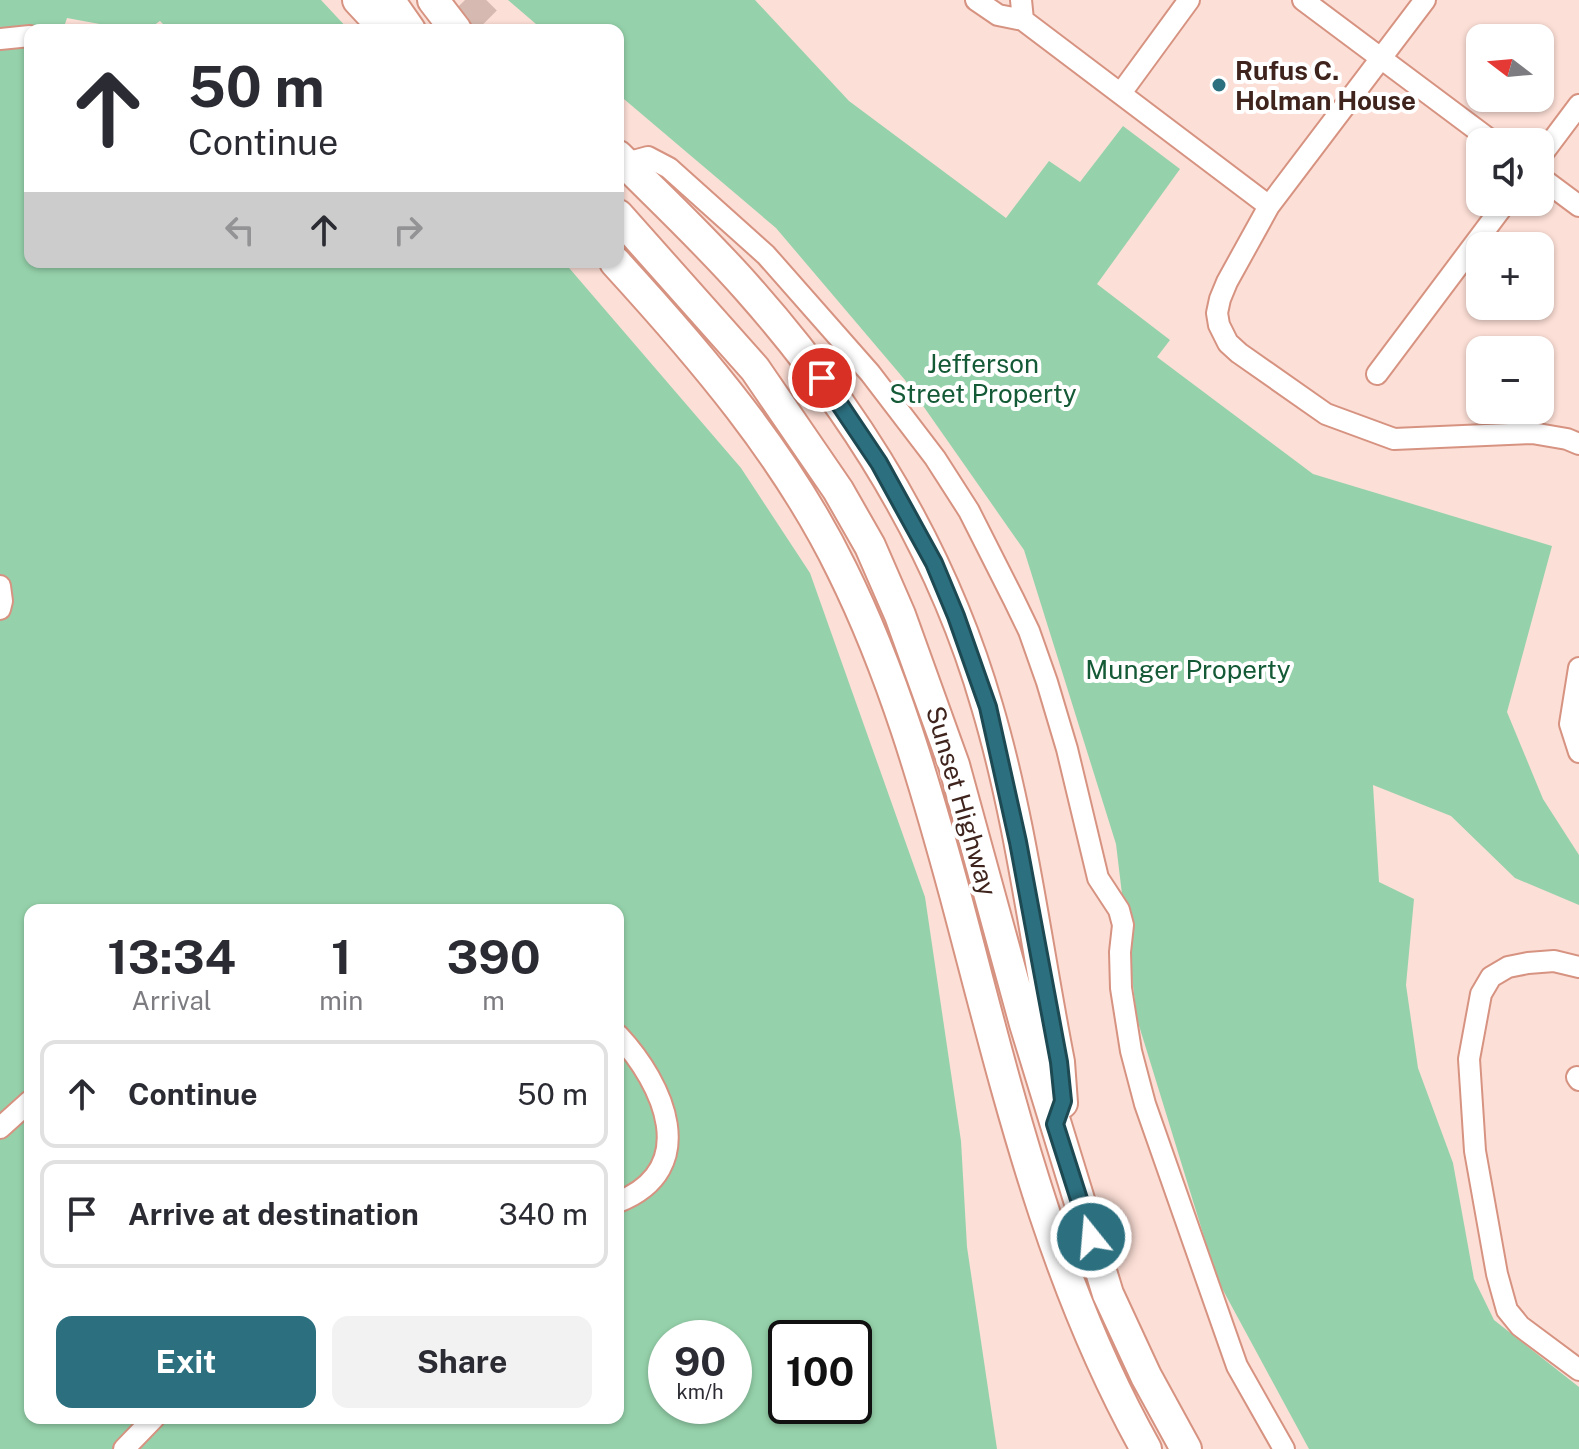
<!DOCTYPE html>
<html lang="en">
<head>
<meta charset="utf-8">
<style>
  body { margin:0; font-family:"Public Sans",sans-serif; background:#f2f2f3; color:#2b2b33; height:100vh; display:flex; flex-direction:column; font-size:30px; white-space:nowrap }
  * { box-sizing:border-box; margin:0 }
  p { font-size:26px; color:#7c7c81 }
  .icon { flex:none; width:44px; height:44px; fill:none; stroke:currentColor; stroke-width:2; stroke-linecap:round; stroke-linejoin:round }
  .map { position:relative; flex:1; overflow:hidden }
  .panel { position:absolute; left:24px; top:904px; width:600px; height:520px; display:flex; flex-direction:column; background:#fff; border-radius:16px; box-shadow:0 2px 6px #0004 }
  .panel>* { flex:none }
  .guide { position:absolute; left:24px; top:24px; width:600px; height:244px; border-radius:16px; box-shadow:0 2px 6px #0004; background:#fff; color:#2b2b33; overflow:hidden }
  .needle { width:52px; rotate:286deg }
  .fabs { position:absolute; left:1466px; top:24px; display:grid; gap:16px }
  .fabs a { display:grid; place-items:center; width:88px; height:88px; border-radius:16px; background:#fff; box-shadow:0 2px 6px #0004; font-size:40px }
  .speed { position:absolute; left:648px; top:1320px; display:flex; gap:16px; font-size:40px; font-weight:700; text-align:center }
  .speed>* { display:grid; place-content:center; width:104px; height:104px; border-radius:50%; background:#fff; box-shadow:0 2px 6px #0004; line-height:1 }
  .speed small { font-size:20px; font-weight:400 }
  .speed .limit { border:4px solid #111; border-radius:12px; background:#fff; color:#111 }
  .pin { position:absolute; display:grid; place-items:center; width:68px; height:68px; color:#fff; margin:-34px; border:4px solid #fff; border-radius:50%; box-shadow:0 2px 8px #0007 }
  .me { position:absolute; width:88px; margin:-44px; rotate:343deg; stroke-linejoin:round; filter:drop-shadow(0 0 6px #0008) }
  .turn { display:flex; align-items:center; gap:28px; height:168px; padding:0 32px; font-size:36px }
  .turn .icon { width:104px; height:104px; stroke-width:2.5 }
  .turn b { display:block; font-size:56px; line-height:68px }
  .lanes { display:flex; align-items:center; height:76px; padding:0 32px; background:#0003; justify-content:center; gap:40px; direction:ltr }
  .lanes .off { opacity:.35 }
  .eta { display:flex; justify-content:space-evenly; align-items:center; height:136px; text-align:center }
  .eta b { font-size:48px; font-weight:700; line-height:56px }
  .action { display:flex; gap:16px; margin-top:auto; padding:16px 32px }
  .action a { flex:1; height:92px; border-radius:16px; background:#2c7080; color:#fff; font-size:32px; font-weight:700; line-height:92px; text-align:center }
  .action a+a { background:#f2f2f3; color:#2b2b33 }
  ul { padding:0; list-style:none }
  li { display:flex; align-items:center; gap:24px; height:108px; margin:0 16px 12px; padding:0 16px; border:4px solid #e1e1e2; border-radius:16px }
  li div { flex:1 }
  li b { display:block; font-size:30px }
  li em { font-style:normal }
  .map>svg:first-child { display:block }
</style>
</head>
<body>
<div class="map">
<svg width="1579" height="1449" viewBox="0 0 1579 1449">
  <rect width="100%" height="100%" fill="#fcdfd6"/>
  <path fill="#95d2ab" fill-rule="evenodd" d="M0,0H321L349,30H169L160,21L147,30H132L67,18L63,30H30V262H284L289,265L295,262H564L741,468L810,573L925,897L961,1141L967,1247L997,1449H0ZM30,910H618V1418H30ZM666,1338H734V1406H666ZM786,1338H854V1406H786Z
    M508,0H755L849,101L1006,218L1049,161L1080,182L1123,126L1180,169L1097,284L1170,340L1157,357L1313,474L1552,546L1507,712L1543,799L1579,855V905L1515,878L1451,816L1373,785L1379,882L1414,899L1406,985L1418,1068L1453,1163L1474,1279L1494,1320L1579,1387V1449H1309L1217,1279L1137,1019L1116,844L1024,550L905,380L776,228L618,94V30H543Z"/>
  <g fill="none" stroke-linecap="round" stroke-linejoin="round">
    <path stroke="#d6bab1" stroke-width="30" stroke-dasharray="30 15" stroke-linecap="butt" d="M465,0L495,30"/>
    <defs>
      <path id="minor" d="M976,0L998,15L1023,20
        M1021,0L1023,20L1269,206
        M1303,0L1493,142
        M1425,0L1269,206L1227,282L1220,299L1217,313L1219,325L1228,343L1239,353L1326,414L1394,439L1532,433L1567,439L1579,444
        M0,39L30,36
        M1121,93L1189,0
        M1540,157L1579,105
        M626,163L648,157L669,168L766,255L870,373L935,458L969,511L1014,600L1029,631L1047,682L1067,749L1098,878L1119,910L1123,925L1120,952L1121,988L1131,1051L1145,1104L1237,1366L1284,1449
        M1540,177L1579,206
        M1377,374L1506,202
        M0,586L2,601L0,609
        M1579,668L1570,724L1579,752
        M1579,967L1554,961L1528,963L1508,967L1491,977L1481,994L1469,1059L1475,1151L1497,1274L1507,1310L1520,1326L1579,1370
        M618,1035C664,1084 702,1169 618,1202
        M1577,1077L1579,1080
        M0,1128L30,1101
        M124,1449L154,1418"/>
      <path id="highway" d="M358,0L386,30
        M389,0L410,30
        M433,0L456,30
        M618,156C662,200 708,243 749,290C856,411 942,550 987,706C1021,820 1036,945 1059,1062L1062,1103
        M618,215L755,369L838,490L870,546L900,615L954,765L1025,1024L1108,1294L1146,1376L1186,1449
        M615,262C701,356 786,455 842,570C893,673 925,784 955,894C1006,1085 1049,1276 1146,1449"/>
    </defs>
    <use href="#minor" stroke="#d79381" stroke-width="24"/>
    <use href="#highway" stroke="#d79381" stroke-width="34"/>
    <use href="#minor" stroke="#fff" stroke-width="20"/>
    <use href="#highway" stroke="#fff" stroke-width="30"/>
  </g>
  <g fill="none" stroke-linecap="round" stroke-linejoin="round">
    <defs>
      <path id="route" d="M822,378L879,463L934,563L956,616L988,707L1018,842L1059,1062L1063,1101L1055,1124L1091,1237"/>
    </defs>
    <use href="#route" stroke="#1d4953" stroke-width="20"/>
    <use href="#route" stroke="#2c7080" stroke-width="14"/>
  </g>
  <circle fill="#2c7080" stroke="#fff" stroke-width="3" cx="1219" cy="85" r="8"/>
  <g text-anchor="middle" dominant-baseline="central" stroke-width="8" stroke-linejoin="round" paint-order="stroke">
    <g font-size="26" font-weight="bold" fill="#3f241d" stroke="#fff" text-anchor="start">
      <text x="1235" y="70">Rufus C.<tspan x="1235" dy="30">Holman House</tspan></text>
    </g>
    <g font-size="26" fill="#145a36" stroke="#fff">
      <text x="983" y="363">Jefferson<tspan x="983" dy="30">Street Property</tspan></text>
      <text x="1188" y="669">Munger Property</text>
    </g>
    <g font-size="26" fill="#3f241d" stroke="#fff">
      <text transform="translate(962 801) rotate(74)">Sunset Highway</text>
    </g>
  </g>
</svg>
<div class="fabs">
<a><svg class="needle" viewBox="-14 -14 28 28"><path d="M0-13l5 13h-10z" fill="#e53935"/><path d="M0 13l5-13h-10z" fill="#7c7c81"/></svg></a>
<a><svg class="icon" aria-label="sound" viewBox="0 0 24 24"><path d="M4 9h4l5-4v14l-5-4H4zM17 9q2 3 0 6"/></svg></a>
<a>+</a>
<a>−</a>
</div>
<div class="speed"><div>90<small>km/h</small></div><div class="limit">100</div></div>
<div class="pin" style="left:822px;top:378px;background:#d93025"><svg class="icon" aria-label="arrive" viewBox="0 0 24 24"><path d="M6 21V4h12l-3 4 3 4H6"/></svg></div>
<svg class="me" style="left:1091px;top:1237px" viewBox="-20 -20 40 40"><circle r="17" fill="#2c7080" stroke="#fff" stroke-width="3"/><path d="M0-11L8 9 0 5-8 9z" fill="#fff"/></svg>
<div class="guide">
<div class="turn"><svg class="icon" aria-label="ahead" viewBox="0 0 24 24"><path d="M12 20V5M6 11l6-6 6 6"/></svg><div><b>50 m</b>Continue</div></div>
<div class="lanes"><svg class="icon off" aria-label="left" viewBox="0 0 24 24"><path d="M17 20v-9H6M10 6l-5 5 5 5"/></svg><svg class="icon" aria-label="ahead" viewBox="0 0 24 24"><path d="M12 20V5M6 11l6-6 6 6"/></svg><svg class="icon off" aria-label="right" viewBox="0 0 24 24"><path d="M7 20v-9h11M14 6l5 5-5 5"/></svg></div>
</div>
<section class="panel">
<div class="eta">
<div><b>13:34</b><p>Arrival</p></div>
<div><b>1</b><p>min</p></div>
<div><b>390</b><p>m</p></div>
</div>
<ul>
<li><svg class="icon" aria-label="ahead" viewBox="0 0 24 24"><path d="M12 20V5M6 11l6-6 6 6"/></svg><div><b>Continue</b></div><em>50 m</em></li>
<li><svg class="icon" aria-label="arrive" viewBox="0 0 24 24"><path d="M6 21V4h12l-3 4 3 4H6"/></svg><div><b>Arrive at destination</b></div><em>340 m</em></li>
</ul>
<div class="action"><a>Exit</a><a>Share</a></div>
</section>
</div>
</body>
</html>
